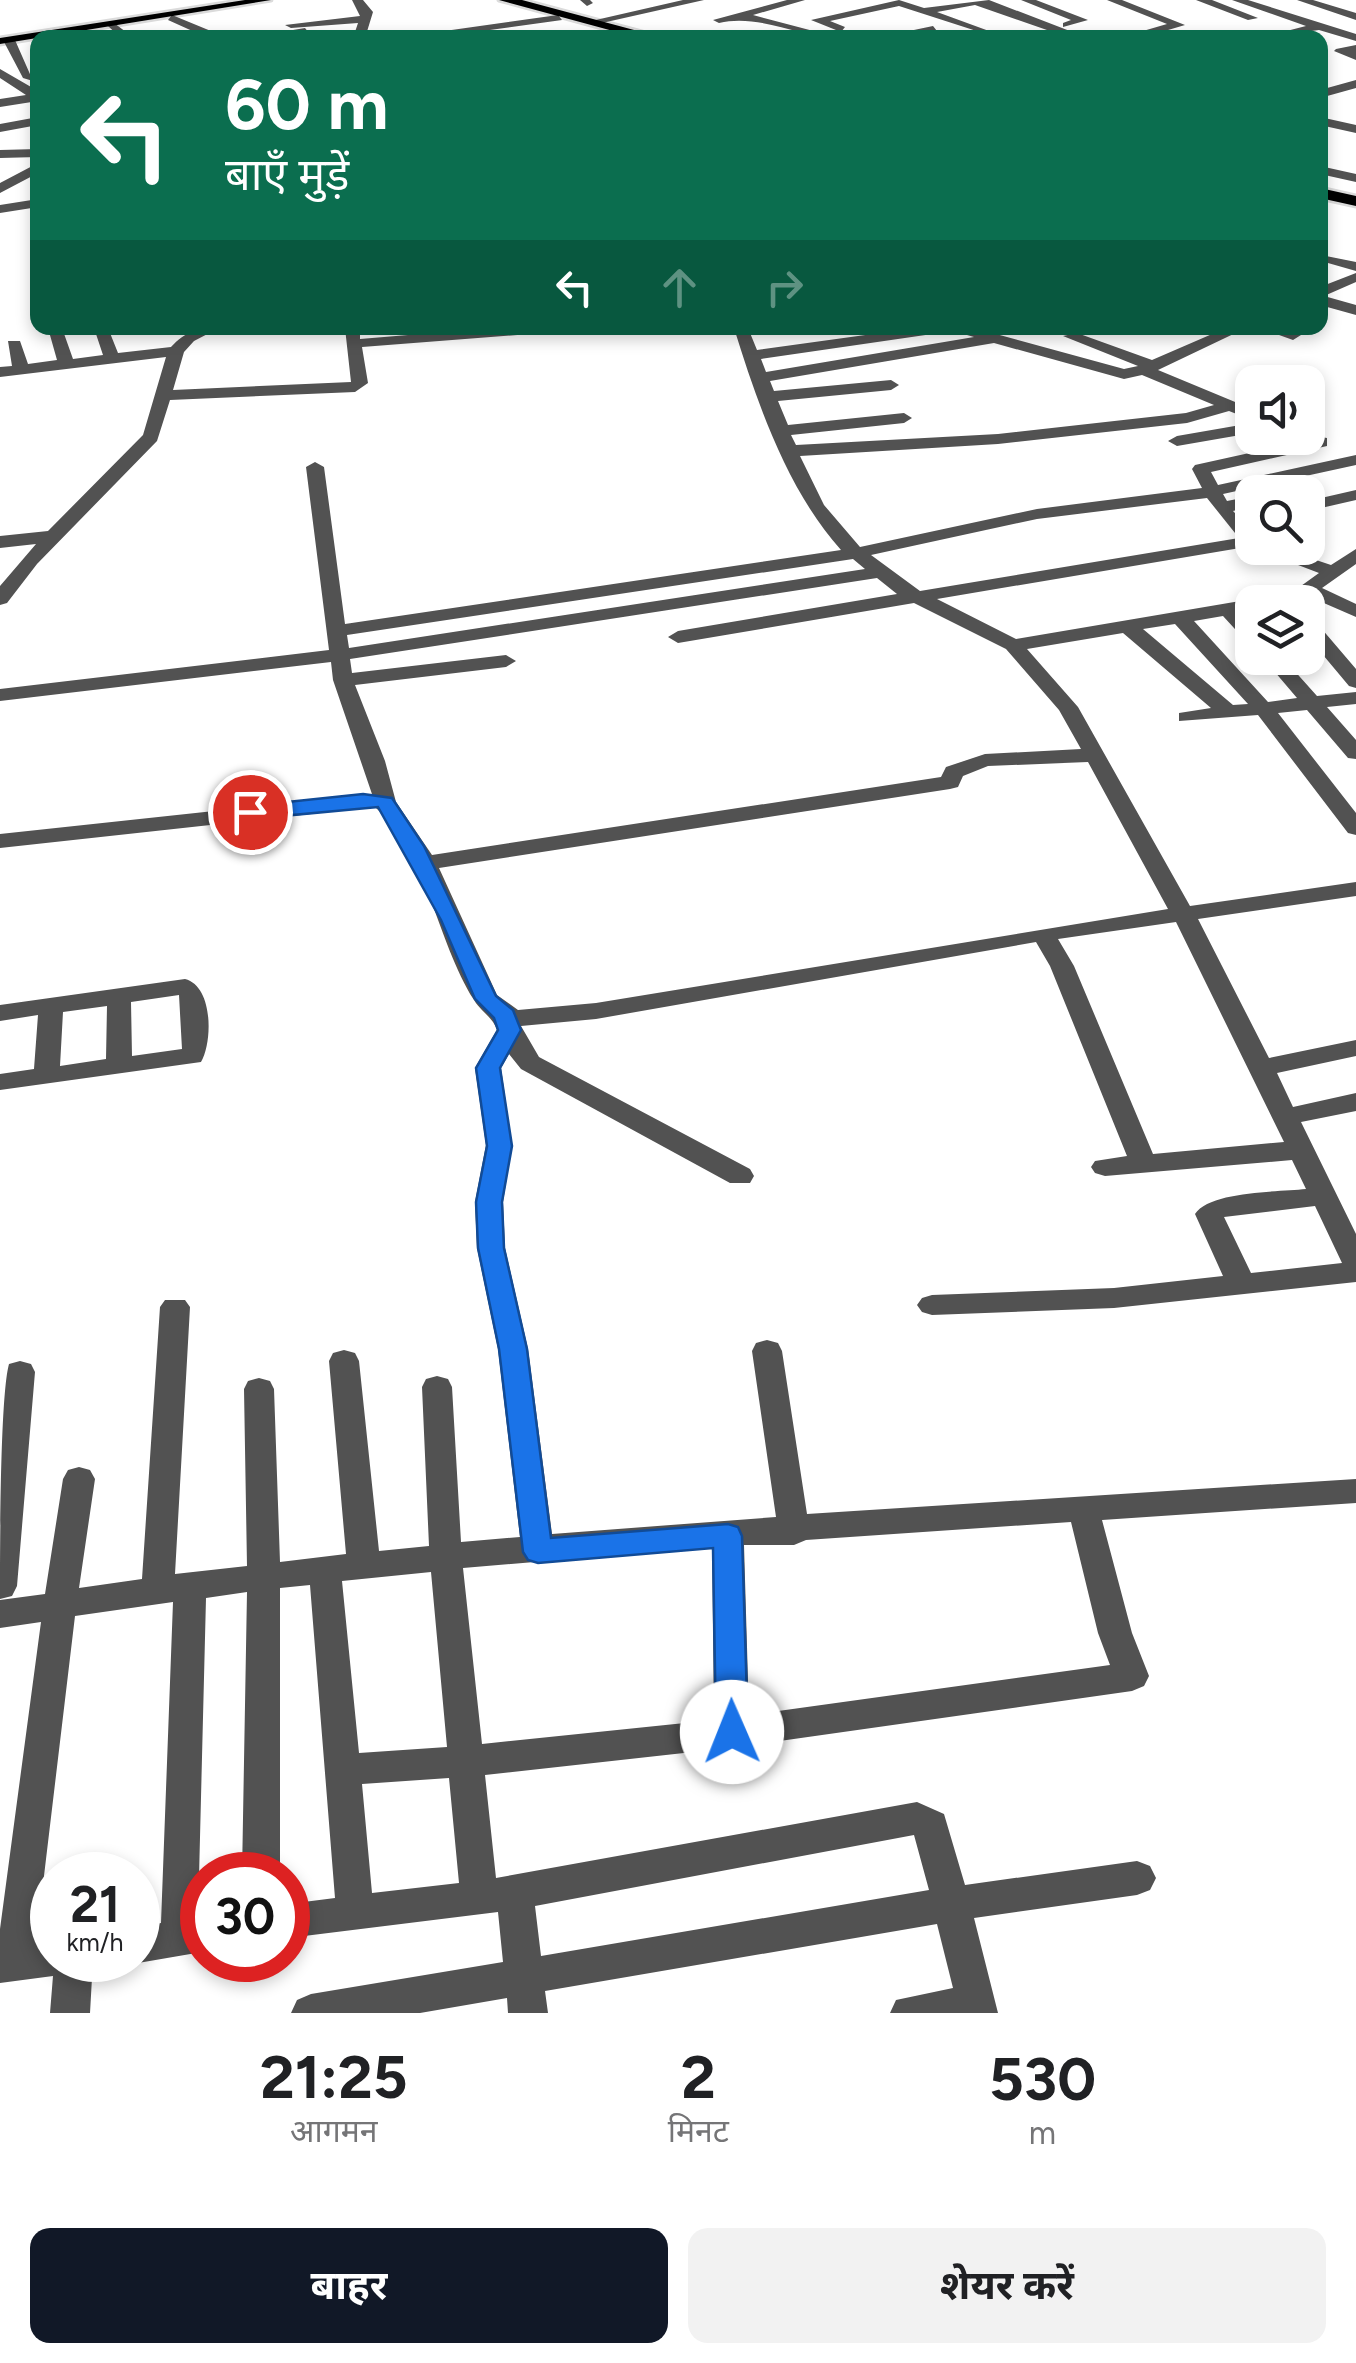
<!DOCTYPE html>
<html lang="hi">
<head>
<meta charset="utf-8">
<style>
  body { margin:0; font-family:Figtree,"Noto Sans Devanagari",sans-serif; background:#f2f2f2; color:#202124; height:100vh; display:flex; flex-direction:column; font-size:38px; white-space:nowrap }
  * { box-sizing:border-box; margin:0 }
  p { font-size:32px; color:#757577 }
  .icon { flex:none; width:55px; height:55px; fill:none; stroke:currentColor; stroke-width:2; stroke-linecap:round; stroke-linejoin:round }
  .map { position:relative; height:2013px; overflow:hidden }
  .panel { display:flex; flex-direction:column; background:#fff; flex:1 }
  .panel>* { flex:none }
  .top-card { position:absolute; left:30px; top:30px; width:1298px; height:305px; border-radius:20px; box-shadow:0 5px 15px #0003; background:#0b6e4f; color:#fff; overflow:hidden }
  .controls { position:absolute; left:1235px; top:365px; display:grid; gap:20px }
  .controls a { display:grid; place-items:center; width:90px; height:90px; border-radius:20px; background:#fff; box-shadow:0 5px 15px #0003; font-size:50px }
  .speed { position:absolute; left:30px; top:1852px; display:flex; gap:20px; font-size:50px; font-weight:700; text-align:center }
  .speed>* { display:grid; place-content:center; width:130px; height:130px; border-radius:50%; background:#fff; box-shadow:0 5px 15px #0003; line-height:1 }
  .speed small { font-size:25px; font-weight:400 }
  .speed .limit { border:15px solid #d22; background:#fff; color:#111 }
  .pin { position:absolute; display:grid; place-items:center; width:85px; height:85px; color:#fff; margin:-42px; border:5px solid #fff; border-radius:50%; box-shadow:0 2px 10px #0007 }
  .me { position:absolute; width:110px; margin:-55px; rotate:359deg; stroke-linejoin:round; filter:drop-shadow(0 0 8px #0008) }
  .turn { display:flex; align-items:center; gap:35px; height:210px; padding:0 30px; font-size:45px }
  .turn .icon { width:130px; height:130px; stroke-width:2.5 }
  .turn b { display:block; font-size:70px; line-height:85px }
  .lanes { display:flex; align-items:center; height:95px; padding:0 30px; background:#0003; justify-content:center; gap:50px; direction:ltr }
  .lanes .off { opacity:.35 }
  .eta { display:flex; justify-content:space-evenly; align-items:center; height:170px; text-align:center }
  .eta b { font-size:60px; font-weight:700; line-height:70px }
  .primary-button { display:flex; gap:20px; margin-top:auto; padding:20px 30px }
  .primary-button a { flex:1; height:115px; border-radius:20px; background:#111827; color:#fff; font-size:40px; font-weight:700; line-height:115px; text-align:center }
  .primary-button a+a { background:#f2f2f2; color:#202124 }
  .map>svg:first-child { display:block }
</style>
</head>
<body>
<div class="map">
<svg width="1356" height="2013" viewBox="0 0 1356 2013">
  <rect width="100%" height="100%" fill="#fff"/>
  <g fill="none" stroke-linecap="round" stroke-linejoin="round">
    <defs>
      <path id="major" d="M245,0H271L0,44V38Z"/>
      <path id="highway" d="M499,0H522L664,38H639Z
        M1320,188L1356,196V206L1320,198Z"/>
    </defs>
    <use href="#major" stroke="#dbdbdb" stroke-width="5"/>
    <use href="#highway" stroke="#dbdbdb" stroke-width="5"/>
    <path fill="#525252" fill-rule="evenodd" d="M352,0H363L373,12L365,38H353L358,23L291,28L285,25L360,16Z
      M580,0H590L593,3L587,6Z
      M683,0H704L593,25L587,22Z
      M787,0H805L753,15L840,38C799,38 759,13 719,23L713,20Z
      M899,0L924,8L989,0L1088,38H1070L975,5L937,12L989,31V35L899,6L830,21L845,27L841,32L811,20Z
      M1021,0H1036L1088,20L1063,27V23L1071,20Z
      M1107,0H1122L1185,25L1141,38H1119L1167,24Z
      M1196,0H1212L1258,18L1248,20Z
      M1232,0H1248L1356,34V41L1319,30L1259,38L1306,26Z
      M1297,0H1313L1356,13V20Z
      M172,15L223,36L224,38H208L168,20Z
      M558,15L562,20L431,38H395Z
      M114,23L134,38H121L108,26Z
      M933,26L937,31L885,38L890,35Z
      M305,28L309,33L258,38L263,35Z
      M9,37L15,40L33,81L23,78L3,40Z
      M1356,45V60L1334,51L1336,49Z
      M0,69L38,91V101L0,107V99L26,95L0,78Z
      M1356,80V88L1320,98V90Z
      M38,117V125L0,132V124Z
      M1320,117L1356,125V133L1320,125Z
      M38,149V157L0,158V150Z
      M38,163V173L0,193V183Z
      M1320,166L1356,174V182L1320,174Z
      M38,199V207L0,213V205Z
      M1321,255L1356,262V271L1321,261Z
      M1356,273V282L1324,296L1356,305V315L1320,305V287Z
      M48,328H62L73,359L103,355L94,328H108L118,353L171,347C186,331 198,328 219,328L194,341L184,352L173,390L351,382L345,328H392L360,334V339L492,328H550L542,333L362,347L368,383L355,392L170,400L157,441L37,564L7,603L0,605V586L36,544L0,548V536L48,531L143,435L166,357L0,377V367L12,366L8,341H20L28,364L57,360Z
      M734,328H748L757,350L916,328H974L1124,369L1138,366L1063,336L1077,333L1152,360L1226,328H1246L1158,370L1252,409V420L1229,411L1187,423L998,444L800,456L824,505L860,547L1037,509L1202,488L1192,469L1195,465L1321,437L1327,438V446L1211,472L1218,485L1356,455V465L1223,494L1227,501L1252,496V506L1233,511L1252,531V546L937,599L1016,639L1252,599L1260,602H1252V611L1242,613L1252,625V642L1245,640L1223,616L1194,621L1268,702L1297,698L1263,658H1283L1317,696L1356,692V704L1327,707L1356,740V759L1348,758L1307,710L1278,713L1356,813V835L1348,833L1258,715L1179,721V713L1211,708L1123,633L1027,649L1078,707L1190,906L1356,882V896L1198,919L1269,1058L1356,1040V1056L1277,1073L1293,1107L1356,1093V1111L1301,1122L1356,1234V1282L1114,1308L932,1315L922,1312L917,1305L922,1298L932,1295L1114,1288L1223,1276L1195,1214C1210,1191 1278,1192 1306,1189L1292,1160L1105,1176L1095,1173L1091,1167L1095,1161L1127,1156L1050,966L1036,942L596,1019L521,1026L539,1057L750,1169L754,1176L750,1183H730L521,1069L509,1054L501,1068L512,1145L503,1202L505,1248L528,1349L552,1534L776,1517L752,1351L756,1343L767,1340L778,1343L782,1351L807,1514L1356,1479V1503L1102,1520L1132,1633L1149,1676L1144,1686L1132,1691L738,1747L485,1775L496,1878L917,1802L944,1814L965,1885L1137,1861L1150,1866L1156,1878L1150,1890L1137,1895L974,1918L998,2013H890L896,2000L953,1988L937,1924L545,1991L548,2013H508L507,1998L420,2013H291L297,2000L311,1994L503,1962L498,1912L288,1938V1904L335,1898L310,1585L280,1588V1875H242L247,1592L206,1598L198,1917L202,1916V1952L138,1963L131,1960H138V1927L161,1923L173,1602L75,1616L36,1943L52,1941V1960H93L90,2013H50L53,1976L0,1983V1929L41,1622L0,1628V1600L45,1594L63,1479L68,1470L79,1467L90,1470L95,1479L79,1588L142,1579L160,1307L165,1300H185L190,1307L175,1574L247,1566L244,1389L248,1381L259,1378L270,1381L274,1389L280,1562L346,1554L329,1361L333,1353L344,1350L355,1353L359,1361L379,1551L429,1546L422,1387L426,1379L437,1376L448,1379L452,1387L461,1542L520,1537L498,1349L477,1248L475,1202L486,1145L475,1068L497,1030C492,1016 482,1013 474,1000C436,939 429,857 375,807L0,848V834L372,794L333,680L331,662L0,701V689L329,650L306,467L315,462L324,467L345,624L841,550C787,490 757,402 734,328ZM953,331L974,337L766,372L761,359ZM994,343L1124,379L1142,375L1214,405L1186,413L998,434L796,445L791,435L904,423L912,418L904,413L788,425L778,401L891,390L899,385L891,380L774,391L770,381ZM1207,498L1239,538L920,591L871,555L1037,519ZM853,559L865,569L349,648L347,635ZM877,578L897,594L678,631L668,637L678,643L914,603L1006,649L1059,710L1081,749L985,754L946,767L941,777L432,855L396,802L385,761L355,685L506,667L516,661L506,655L352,673L350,659ZM1175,624L1248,704L1233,705L1143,629ZM1088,762L1168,909L596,1003L518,1010L497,995L439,868L950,789L958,787L963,776L988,766ZM1176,922L1284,1142L1153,1154L1074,966L1058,939ZM1315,1206L1342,1263L1251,1273L1224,1217ZM1071,1522L1098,1633L1110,1665L749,1715L744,1545H794L806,1540ZM712,1547L714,1720L482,1744L463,1568ZM431,1572L447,1747L359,1753L342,1581ZM449,1778L459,1883L372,1893L362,1784ZM914,1835L929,1890L541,1956L535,1906Z
      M1260,328H1284L1301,335L1293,340Z
      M1252,423V433L1177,446L1168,441L1177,436Z
      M1356,490V500L1308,511V501Z
      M1254,548H1280L1331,565L1356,549V564L1322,588L1356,604V617L1310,597L1294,602H1262L1264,598L1294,591L1319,573Z
      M1308,619L1315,621L1356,669V688L1349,686L1308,637Z
      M185,979C213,986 213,1041 201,1062L0,1090V1074L34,1069L38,1015L0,1021V1005ZM179,995L182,1049L132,1056L131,1002ZM107,1006L106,1059L60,1066L63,1012Z
      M20,1361L31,1364L35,1372L17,1586L12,1596L0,1599C0,1554 0,1396 9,1364Z"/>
    <use href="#major" fill="#000" fill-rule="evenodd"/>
    <use href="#highway" fill="#000" fill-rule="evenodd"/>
  </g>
  <path fill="#1a73e8" stroke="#114b97" stroke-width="2.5" d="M363,794L392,798L424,846L496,996L513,1010L521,1030L500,1068L512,1146L502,1202L504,1248L527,1349L551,1538L728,1524L738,1527L742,1536L748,1732L744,1742L732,1746L721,1742L716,1732L713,1548L538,1563L528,1560L523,1552L499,1349L478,1248L476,1202L487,1146L476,1068L498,1030L494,1018L475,999L441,920L378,807L250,819L240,812L250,806Z"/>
</svg>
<div class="controls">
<a><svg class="icon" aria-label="sound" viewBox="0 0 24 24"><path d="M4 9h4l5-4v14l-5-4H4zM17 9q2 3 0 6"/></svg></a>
<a><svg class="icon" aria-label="search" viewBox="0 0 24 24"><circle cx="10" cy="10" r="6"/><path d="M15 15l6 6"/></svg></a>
<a><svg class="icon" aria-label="layers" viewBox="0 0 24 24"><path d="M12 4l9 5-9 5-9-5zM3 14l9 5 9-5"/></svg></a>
</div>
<div class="speed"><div>21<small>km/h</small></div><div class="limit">30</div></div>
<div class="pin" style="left:250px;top:812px;background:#d93025"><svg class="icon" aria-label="arrive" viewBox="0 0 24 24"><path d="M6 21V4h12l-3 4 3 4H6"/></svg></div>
<svg class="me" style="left:732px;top:1732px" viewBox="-20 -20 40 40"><circle r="19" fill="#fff"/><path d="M0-13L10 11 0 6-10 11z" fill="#1a73e8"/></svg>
<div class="top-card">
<div class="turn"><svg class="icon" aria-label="left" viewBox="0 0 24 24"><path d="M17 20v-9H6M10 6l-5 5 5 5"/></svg><div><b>60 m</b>बाएँ मुड़ें</div></div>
<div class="lanes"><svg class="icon" aria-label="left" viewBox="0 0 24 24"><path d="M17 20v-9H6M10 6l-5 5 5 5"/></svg><svg class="icon off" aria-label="ahead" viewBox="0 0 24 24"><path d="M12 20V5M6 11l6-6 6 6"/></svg><svg class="icon off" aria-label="right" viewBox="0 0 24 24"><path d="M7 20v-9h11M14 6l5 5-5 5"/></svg></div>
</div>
</div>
<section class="panel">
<div class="eta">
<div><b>21:25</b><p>आगमन</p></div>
<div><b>2</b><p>मिनट</p></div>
<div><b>530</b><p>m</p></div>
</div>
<div class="primary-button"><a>बाहर</a><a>शेयर करें</a></div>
</section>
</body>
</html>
